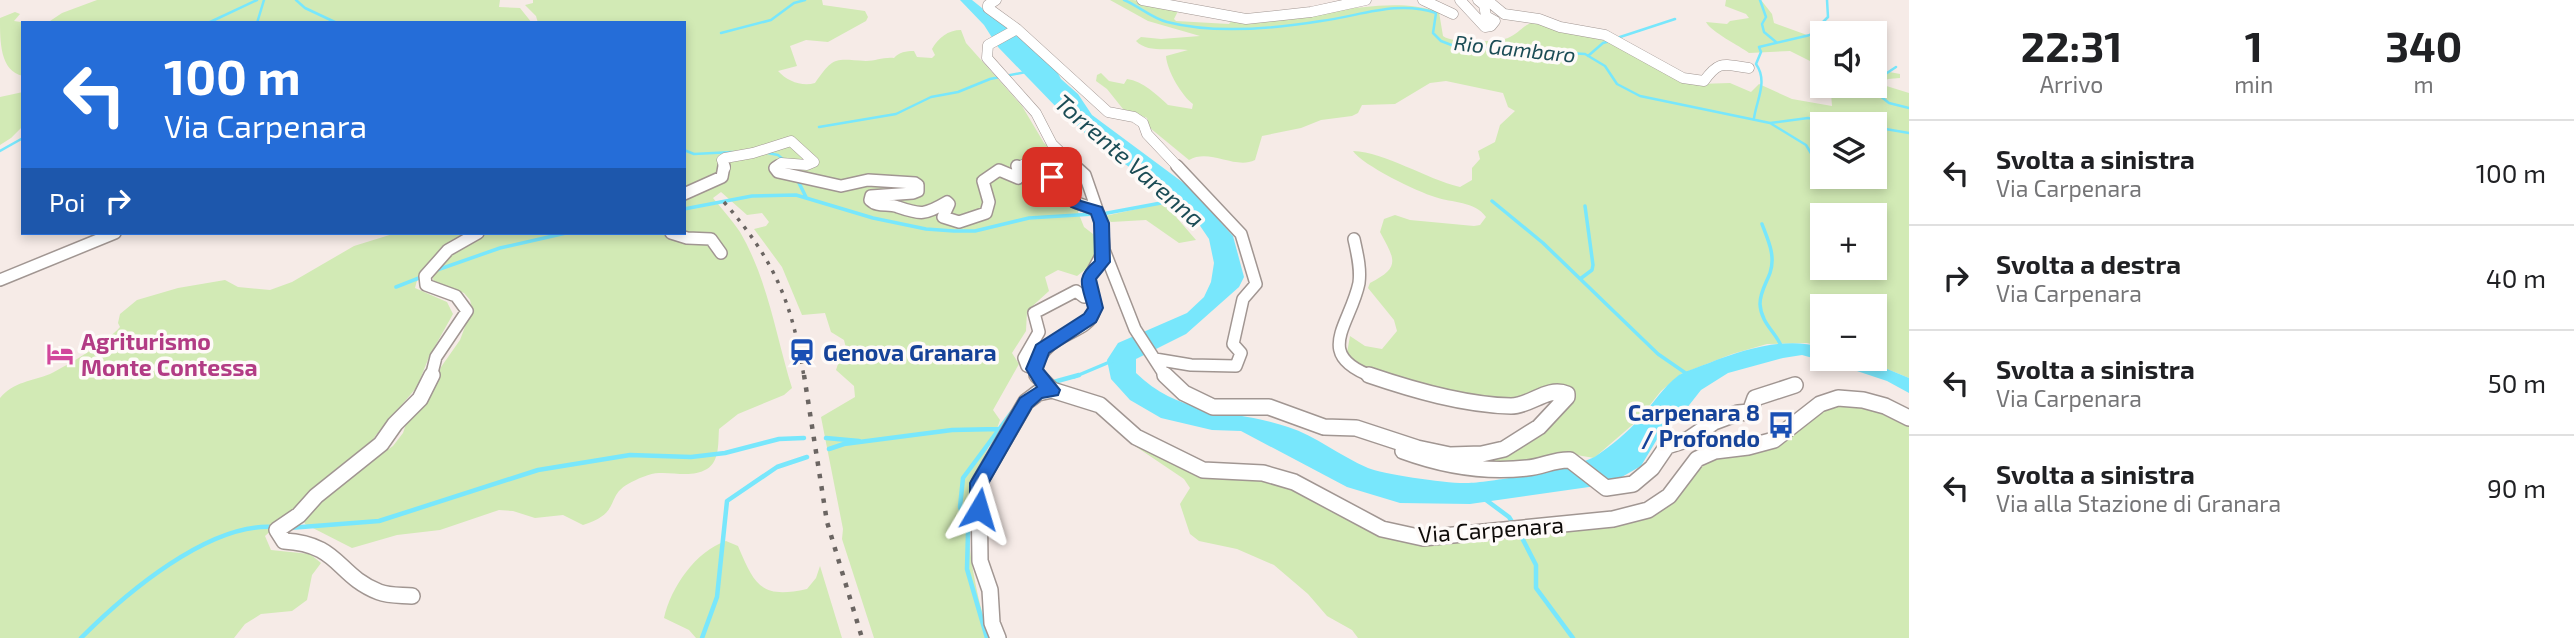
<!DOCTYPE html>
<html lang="it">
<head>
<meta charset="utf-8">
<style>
  body { margin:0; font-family:"Exo 2",sans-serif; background:#f6f6f6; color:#202124; height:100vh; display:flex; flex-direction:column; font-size:26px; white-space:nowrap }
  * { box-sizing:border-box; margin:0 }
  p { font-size:23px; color:#757577 }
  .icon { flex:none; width:38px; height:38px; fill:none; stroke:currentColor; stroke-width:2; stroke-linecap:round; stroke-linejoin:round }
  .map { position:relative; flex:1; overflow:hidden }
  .drawer { display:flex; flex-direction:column; background:#fff; width:665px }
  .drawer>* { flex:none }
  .banner { position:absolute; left:21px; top:21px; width:665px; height:214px; border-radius:0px; box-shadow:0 4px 10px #0003; background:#256dd8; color:#fff; overflow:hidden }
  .fabs { position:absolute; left:1810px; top:21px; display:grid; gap:14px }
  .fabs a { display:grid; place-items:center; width:77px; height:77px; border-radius:0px; background:#fff; box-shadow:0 4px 10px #0003; font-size:35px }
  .pin { position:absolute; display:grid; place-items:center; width:60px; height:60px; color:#fff; margin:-30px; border-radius:14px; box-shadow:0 4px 10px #0006 }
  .me { position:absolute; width:77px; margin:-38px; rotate:7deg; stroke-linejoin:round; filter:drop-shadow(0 0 5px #0008) }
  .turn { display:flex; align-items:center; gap:24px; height:147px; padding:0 28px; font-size:32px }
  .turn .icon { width:91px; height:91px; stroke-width:2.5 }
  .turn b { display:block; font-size:49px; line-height:60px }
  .then { display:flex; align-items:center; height:66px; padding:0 28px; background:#0003; gap:14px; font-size:26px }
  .eta { display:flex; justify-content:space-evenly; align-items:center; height:119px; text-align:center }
  .eta b { font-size:42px; font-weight:700; line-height:49px }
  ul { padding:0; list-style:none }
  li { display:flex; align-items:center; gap:21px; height:105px; padding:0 28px; border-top:2px solid #e0e0e0 }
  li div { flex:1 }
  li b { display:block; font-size:26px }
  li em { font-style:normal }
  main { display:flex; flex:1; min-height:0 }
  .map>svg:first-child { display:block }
</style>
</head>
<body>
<main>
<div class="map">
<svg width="1909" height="638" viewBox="0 0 1909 638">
  <rect width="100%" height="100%" fill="#f6ebe7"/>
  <path fill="#d2eab5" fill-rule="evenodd" d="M97,0H500L499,7L520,8L532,23H47L62,13Z
    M533,0H822L823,5L865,11L868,17L866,21L828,42L806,40L790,46L797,66L778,71C787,81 802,87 815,83C834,56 834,59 866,61C876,61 883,57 894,58C899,52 906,51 914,51L917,57L932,58L935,55L932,49C938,38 948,30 961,30L966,43L1022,106L1044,143L1069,166L1075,175L1082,203L1078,212L1084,227L1093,234L1097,248L1096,261L1077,276L1058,270L1045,277L1049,291L1027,311L1026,331L1012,353L1019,364L993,410L1000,420C993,443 979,462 972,485C960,522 977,601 990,638H874L842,539L843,529L821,417L855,397L854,386L836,370L840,358L847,352L844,340L831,332L825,313L802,315L782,267L754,229L766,226L769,222L762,213L747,215L721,192L713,198C722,209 732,220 740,232C768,280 776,336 792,388L784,395L738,414L719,429C718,442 720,461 707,469C692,478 674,472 659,473C650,473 637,479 628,484C605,497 622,513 583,525L563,515L535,518L513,511L499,510L440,530L397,535L352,548L305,524L303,518L320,498L393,446L403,433L407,421L420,410L433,391L441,367L460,340L472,308L470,300L464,293L434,281L430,273L450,255L483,233H684V23H538L536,16L525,5L533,3Z
    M1110,0H1133L1179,9L1174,19L1176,21L1229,24L1233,19C1265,16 1297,14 1330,11C1368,7 1403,0 1439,12L1443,36C1453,44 1496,42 1508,38C1520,33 1522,25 1536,21L1610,40L1631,55L1698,84L1730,83L1751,92L1759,84L1792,99L1832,106L1831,93L1836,89L1853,90L1855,86H1874V69L1900,74V78L1888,79L1880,84L1909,93V378L1863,359H1874V306H1822V347L1807,343L1767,344L1732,354L1681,374L1661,391L1638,420L1594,458L1571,454L1498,467L1438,460L1512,452L1533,441L1574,400L1568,388L1509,400H1488L1404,381L1356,364L1347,353L1350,336L1365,346L1382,349L1397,331L1394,320L1368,288L1370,283C1401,267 1395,260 1380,232L1384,219L1395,215L1410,220L1474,226L1480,225L1486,217C1475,201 1452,203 1435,197C1418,192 1362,165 1353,151C1385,152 1426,179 1460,187L1472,180V168L1480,159L1478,151L1495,142L1500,125L1515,111L1508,107L1503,93L1446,81L1430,83L1395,104L1362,105L1358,113L1352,116L1321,120L1301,128L1262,136L1255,160C1235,170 1210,148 1189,160L1150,128L1147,118L1123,109L1107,89L1096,81L1097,75L1101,73L1109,81L1124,84L1127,79C1143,81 1157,95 1168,105L1192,109L1193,104C1182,96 1167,71 1166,56L1188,50C1172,47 1148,54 1136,41L1141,37L1161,39L1200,36L1148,21ZM1822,124H1874V177H1822ZM1822,215H1874V268H1822Z
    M1726,0H1761L1772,14L1774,23L1807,35L1822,44V67L1790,51L1749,53C1740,46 1711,32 1706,22L1727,24L1730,21L1749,18L1746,14L1725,6Z
    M15,12L20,14L14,21L28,23H23V76C0,71 0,42 0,18Z
    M23,92V126L11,138L0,145V97Z
    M1164,203L1196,240L1179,243L1146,220L1111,222L1105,216Z
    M396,233H468C445,246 421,261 415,288L447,302L453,314L429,357L417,387L376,435L363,455L324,483L265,536L271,550L310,554L321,563L312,575L307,600L292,611L261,614L245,624L234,638H0V398C13,382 32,381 50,374C68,365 107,342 120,327L118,323L120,314L137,300L178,288L225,280L238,287L270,290L292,282L354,246Z
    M1834,405H1872L1909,424V638H1358L1352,630L1327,616L1308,594L1274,565L1237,549L1199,541L1190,534L1180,504L1190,488L1184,479L1135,446L1139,443L1162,458L1262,478L1299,491L1331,511L1379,534L1620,523L1712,460L1781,443L1795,433L1813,415Z
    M726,541L738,546C755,586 761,599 807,589L816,578L820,566L842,638H696L689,630L664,618C671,587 696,551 726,541Z"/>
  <path fill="#78e7fc" d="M960,0H972L1054,66L1061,79L1078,94L1092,115L1189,187L1233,236L1244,277L1239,287L1186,334L1136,359V373C1182,418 1232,408 1288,427C1316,436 1340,456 1368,468C1381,474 1450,484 1467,483C1488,483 1580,467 1596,456C1611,446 1628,432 1640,418C1653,404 1663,387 1679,375C1688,370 1699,367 1709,363C1745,349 1783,337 1822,347V359H1863L1909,378V393L1887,381L1848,368L1802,355L1783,358L1728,373L1701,390L1679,418L1659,436L1641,466L1620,478L1589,487L1470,504L1400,503L1347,487L1241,431L1212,430L1161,418L1130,400L1111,379L1107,360L1118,343L1187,313L1204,297L1211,282L1214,263L1209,239L1192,214L1172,197L1102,148L1060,111L998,47L984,25Z"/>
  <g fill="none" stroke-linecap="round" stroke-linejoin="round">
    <path stroke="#78e7fc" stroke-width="2.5" d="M296,0L305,8L337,23
      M1124,0C1139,6 1151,18 1167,22C1214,34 1272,29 1321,21C1360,16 1397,0 1436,13L1433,33L1441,41L1454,46L1585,54L1605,66L1617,84L1640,96L1770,123L1808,118L1839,124
      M1760,0L1766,17L1762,24L1764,32L1776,42
      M208,23L257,0
      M257,23L264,0
      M721,33L771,20L794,3L805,0
      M1617,38L1675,19
      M1588,56L1603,43L1610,41
      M1896,67L1884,75L1879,95L1889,103L1909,108
      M1754,118C1757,99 1768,81 1756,64L1761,52L1759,47L1810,35L1828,17L1827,0
      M1770,123L1806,145L1820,168
      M819,127L896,114L931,97L958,92L990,79L1026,72
      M1874,127L1909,133
      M684,150L694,154L733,152
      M0,151L23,138
      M768,153L778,155L785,161"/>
    <path stroke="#78e7fc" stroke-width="3.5" d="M1819,166L1822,175
      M797,179L806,197
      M1492,201L1543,243L1658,354L1687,374
      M684,209L752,196L796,195L873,218L926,229L954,231H975L1029,218L1094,214
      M1102,214L1177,200
      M1762,224C1768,240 1776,256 1770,273C1766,284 1760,292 1760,304C1761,324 1777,333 1782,348
      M437,270L500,248L566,233
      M1580,279L1592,270L1593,265L1585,206
      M396,287L424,276
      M1074,377L1112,361"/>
    <path stroke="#78e7fc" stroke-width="4.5" d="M1050,383L1079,375
      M826,438L859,441
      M829,449L844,444L952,430L999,429
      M1486,500L1509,517L1514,525
      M289,528L379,521L538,470L630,455L691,457L725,453L779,439L804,438
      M1520,534L1536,565V588L1573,638
      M81,638C125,594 209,522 274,527
      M702,638L717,597L727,501L777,467L807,457
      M987,638L967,569L968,532L960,507L963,478L1012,412"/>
    <defs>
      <path id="minor-far2" d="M996,0L988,5V8L1017,29L988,45L987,58L1036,113L1052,144L1077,168
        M1142,0L1246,19L1311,12L1366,0
        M1423,0L1453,14
        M1460,0L1485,27L1491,26L1495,21L1486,16L1484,5L1478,0
        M1487,0L1504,14L1539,19L1560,27L1605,35L1683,78L1704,81C1720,59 1724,65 1749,68
        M1017,29L1108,112L1134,117L1143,123L1147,134L1179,168
        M725,168L722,160L725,158L753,153L791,141L814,162L807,165L781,163L775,168
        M1018,168L1026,163L1037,168"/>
      <path id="minor-far1" d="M778,166L775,168L778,172L841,186L868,180L915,183L918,185V191L913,193L871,196L870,200C878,208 888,203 898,207C921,215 925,215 947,202L949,204L943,217L959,222L986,213L989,202L983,181L999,170L1018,178L1020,175L1017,166
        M1033,166L1077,203L1097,210
        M1075,166L1085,175L1102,224L1104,250L1135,329L1166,377
        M684,194L722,177L724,166
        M671,233L687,238L711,239L721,253
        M1354,239C1357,253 1361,268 1359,283C1350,326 1312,355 1374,377
        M0,280L115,233
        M1155,359L1191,365L1236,366L1241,353L1233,344L1243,299L1256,284L1241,234L1177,166
        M1035,369L1027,366L1024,358L1039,332L1034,313L1076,291L1084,297
        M431,377L436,357L467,311L456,296L426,285L425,276L448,250L478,233
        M1038,377L1035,369C1047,330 1087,336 1094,312C1098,301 1089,289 1089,278L1104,250"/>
      <path id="minor" d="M1037,375L1052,390L1100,405L1136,437L1203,470L1263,473L1294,482L1382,529L1423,538L1613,519L1648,510L1669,496L1697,459L1715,451L1748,447L1774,440L1820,404L1838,398L1863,400L1885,406L1909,418
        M1165,375L1184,393L1213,407H1269L1324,427L1356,428L1417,448L1450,455L1482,454L1504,449L1539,427L1567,397V394C1547,386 1531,406 1511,406C1464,405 1413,390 1369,375
        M1403,451C1444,466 1484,473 1527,468C1542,467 1555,459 1570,460L1606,488L1633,484L1652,468L1667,446L1689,439L1714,422L1738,413L1750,412L1755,398L1795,385
        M412,596C401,595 389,596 379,592C336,575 340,544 284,541L277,530L299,515L316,496L381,444L395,424L420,399L432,375
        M998,638L992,623L990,590L980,561L979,483L1026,402L1038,393L1052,390"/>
    </defs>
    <use href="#minor-far2" stroke="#a19692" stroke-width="11"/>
    <use href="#minor-far1" stroke="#a19692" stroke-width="14"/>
    <use href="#minor" stroke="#a19692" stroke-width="18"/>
    <use href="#minor-far2" stroke="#fff" stroke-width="10"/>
    <use href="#minor-far1" stroke="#fff" stroke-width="11"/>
    <use href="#minor" stroke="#fff" stroke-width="15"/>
    <path stroke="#6b6562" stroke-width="3.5" stroke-dasharray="3.5 7" stroke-linecap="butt" d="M724,202C774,260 792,301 804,377"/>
    <path stroke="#6b6562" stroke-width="4.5" stroke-dasharray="4.5 8" stroke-linecap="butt" d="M804,375L827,522L862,638"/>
  </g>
  <path fill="#256dd8" stroke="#18478c" stroke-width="2" d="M1052,173L1056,175L1081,201L1102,207L1109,223L1110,262L1096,279L1103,308L1096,322L1049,353L1043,369L1060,390L1058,395L1042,398L1032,407L988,484L989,509L986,515L979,517L973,515L970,509V483L1020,398L1037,387L1026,369L1036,345L1084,314L1088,308C1082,285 1075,278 1095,261L1094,223L1091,214L1071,207L1047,180L1045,177Z"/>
  <defs>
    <symbol id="station-bare" viewBox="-9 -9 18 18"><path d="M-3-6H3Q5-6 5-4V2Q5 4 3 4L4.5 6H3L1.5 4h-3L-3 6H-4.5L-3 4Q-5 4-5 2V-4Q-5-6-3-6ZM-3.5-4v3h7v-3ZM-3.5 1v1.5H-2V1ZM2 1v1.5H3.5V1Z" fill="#1a4fb4" stroke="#fefaf8" stroke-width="2.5" paint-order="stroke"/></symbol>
    <symbol id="hotel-bare" viewBox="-9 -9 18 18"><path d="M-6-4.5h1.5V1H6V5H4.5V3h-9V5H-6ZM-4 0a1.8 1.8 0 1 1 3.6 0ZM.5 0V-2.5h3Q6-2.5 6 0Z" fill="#d1479c" stroke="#fefaf8" stroke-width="2.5" paint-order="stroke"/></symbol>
    <symbol id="bus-bare" viewBox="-9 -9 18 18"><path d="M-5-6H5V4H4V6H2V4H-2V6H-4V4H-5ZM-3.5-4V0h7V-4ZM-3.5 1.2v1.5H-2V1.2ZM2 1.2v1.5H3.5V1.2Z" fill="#1a4fb4" stroke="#fefaf8" stroke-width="2.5" paint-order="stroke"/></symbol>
  </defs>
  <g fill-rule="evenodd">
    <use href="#station-bare" x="783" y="333" width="38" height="38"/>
    <use href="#hotel-bare" x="41" y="335" width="38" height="38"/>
    <use href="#bus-bare" x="1762" y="406" width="38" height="38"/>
  </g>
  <g text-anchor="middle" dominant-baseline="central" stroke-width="7" stroke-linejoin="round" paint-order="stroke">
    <g font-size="21" font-style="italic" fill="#1b4c55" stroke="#fefaf8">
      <text transform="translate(1515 48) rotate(6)">Rio Gambaro</text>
    </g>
    <g font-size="23" font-weight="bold" fill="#b23c85" stroke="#fefaf8" text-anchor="start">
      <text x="81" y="341">Agriturismo<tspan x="81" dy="26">Monte Contessa</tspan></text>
    </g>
    <g font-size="23" font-weight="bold" fill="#164399" stroke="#fefaf8" text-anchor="start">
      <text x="823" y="352">Genova Granara</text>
      <text x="1760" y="412" text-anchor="end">Carpenara 8<tspan x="1760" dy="26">/ Profondo</tspan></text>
    </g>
    <g font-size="23" fill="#0e0b09" stroke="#fefaf8">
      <text transform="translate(1491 529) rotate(-4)">Via Carpenara</text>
    </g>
    <g font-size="24" font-style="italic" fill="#1b4c55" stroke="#fefaf8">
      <text transform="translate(1130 160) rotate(41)">Torrente Varenna</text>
    </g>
  </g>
</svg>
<div class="fabs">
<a><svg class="icon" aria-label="sound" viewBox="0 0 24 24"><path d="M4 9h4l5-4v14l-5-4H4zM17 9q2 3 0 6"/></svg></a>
<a><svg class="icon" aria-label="layers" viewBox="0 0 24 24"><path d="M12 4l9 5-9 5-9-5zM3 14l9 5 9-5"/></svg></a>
<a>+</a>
<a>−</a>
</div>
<div class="pin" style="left:1052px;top:177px;background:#d93025"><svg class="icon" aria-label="arrive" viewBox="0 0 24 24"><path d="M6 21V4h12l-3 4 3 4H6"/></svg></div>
<svg class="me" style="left:979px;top:509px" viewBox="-20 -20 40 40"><path d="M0-17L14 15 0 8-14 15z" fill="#256dd8" stroke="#fff" stroke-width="4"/></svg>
<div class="banner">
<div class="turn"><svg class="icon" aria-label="left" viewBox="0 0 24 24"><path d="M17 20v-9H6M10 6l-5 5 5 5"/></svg><div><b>100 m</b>Via Carpenara</div></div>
<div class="then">Poi<svg class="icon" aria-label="right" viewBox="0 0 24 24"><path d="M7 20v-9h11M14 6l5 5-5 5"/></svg></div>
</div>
</div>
<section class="drawer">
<div class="eta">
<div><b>22:31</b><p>Arrivo</p></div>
<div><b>1</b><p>min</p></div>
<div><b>340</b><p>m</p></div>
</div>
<ul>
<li><svg class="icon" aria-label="left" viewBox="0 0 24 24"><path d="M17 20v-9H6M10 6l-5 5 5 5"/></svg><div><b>Svolta a sinistra</b><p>Via Carpenara</p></div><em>100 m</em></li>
<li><svg class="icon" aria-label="right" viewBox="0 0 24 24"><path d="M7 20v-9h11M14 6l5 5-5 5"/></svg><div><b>Svolta a destra</b><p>Via Carpenara</p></div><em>40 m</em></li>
<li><svg class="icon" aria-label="left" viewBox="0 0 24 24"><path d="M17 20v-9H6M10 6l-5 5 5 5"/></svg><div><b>Svolta a sinistra</b><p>Via Carpenara</p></div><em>50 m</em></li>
<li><svg class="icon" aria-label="left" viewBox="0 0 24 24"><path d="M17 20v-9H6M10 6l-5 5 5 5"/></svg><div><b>Svolta a sinistra</b><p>Via alla Stazione di Granara</p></div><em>90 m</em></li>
</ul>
</section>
</main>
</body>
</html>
